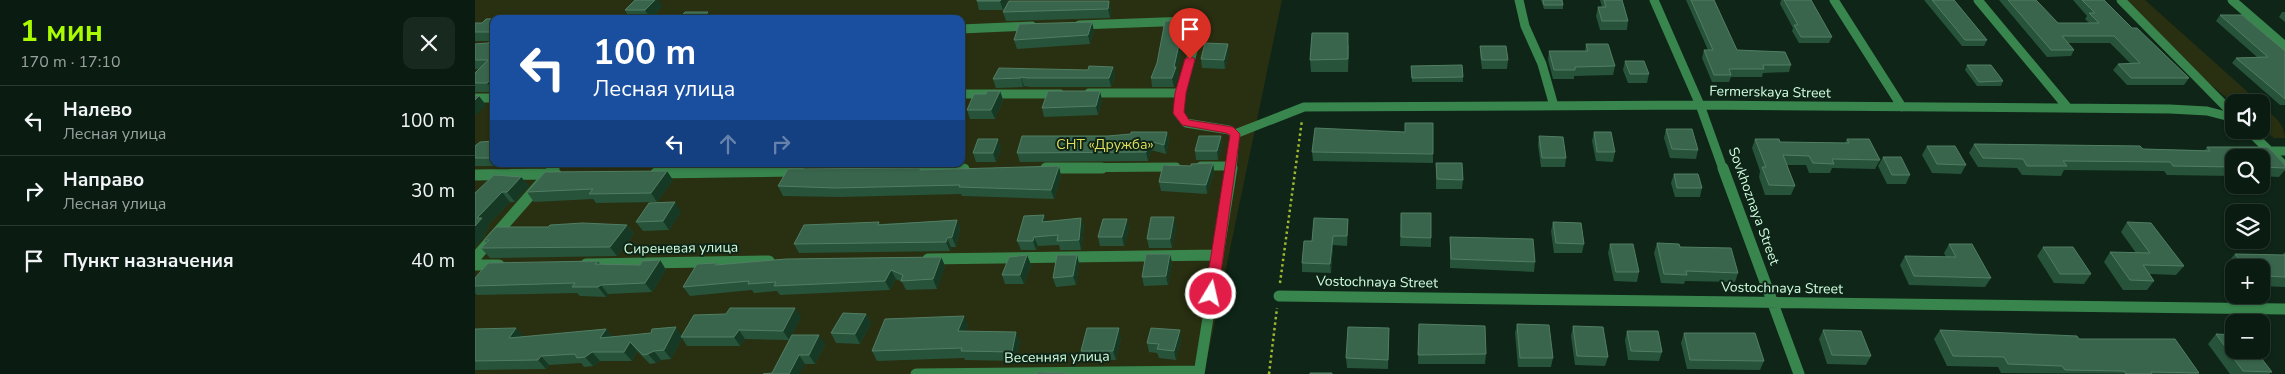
<!DOCTYPE html>
<html lang="ru">
<head>
<meta charset="utf-8">
<style>
  body { margin:0; font-family:"Nunito Sans",sans-serif; background:#18291f; color:#f1f3f6; height:100vh; display:flex; flex-direction:column; font-size:19px; white-space:nowrap }
  * { box-sizing:border-box; margin:0 }
  p { font-size:16px; color:#99a19f }
  .icon { flex:none; width:28px; height:28px; fill:none; stroke:currentColor; stroke-width:2; stroke-linecap:round; stroke-linejoin:round }
  .map { position:relative; flex:1; overflow:hidden }
  .details { display:flex; flex-direction:column; background:#0a1c11; width:475px }
  .details>* { flex:none }
  .hud { position:absolute; left:15px; top:15px; width:475px; height:152px; border-radius:10px; box-shadow:0 1px 4px #0004,0 0 0 1px #2a3a31; background:#1a4fa0; color:#fff; overflow:hidden }
  .buttons { position:absolute; left:1750px; top:94px; display:grid; gap:10px }
  .buttons a { display:grid; place-items:center; width:45px; height:45px; border-radius:10px; background:#0a1c11; box-shadow:0 1px 4px #0004,0 0 0 1px #2a3a31; font-size:25px }
  .pin { position:absolute; display:grid; place-items:center; width:42px; height:42px; color:#fff; margin:-51px -21px; border-radius:50% 50% 50% 0; rotate:-45deg; box-shadow:0 0 5px #0007 }
  .pin .icon { rotate:45deg }
  .me { position:absolute; width:55px; margin:-28px; rotate:9deg; stroke-linejoin:round; filter:drop-shadow(0 0 4px #0008) }
  .turn { display:flex; align-items:center; gap:18px; height:105px; padding:0 20px; font-size:22px }
  .turn .icon { width:65px; height:65px; stroke-width:2.5 }
  .turn b { display:block; font-size:35px; line-height:42px }
  .lanes { display:flex; align-items:center; height:48px; padding:0 20px; background:#0003; justify-content:center; gap:25px; direction:ltr }
  .lanes .off { opacity:.35 }
  .round { display:grid; place-items:center; flex:none; width:52px; height:52px; border-radius:10px; background:#18291f }
  .headline { display:flex; align-items:center; justify-content:space-between; height:85px; padding:0 20px }
  h1 { font-size:30px; font-weight:700; line-height:38px; color:#a9fd00 }
  ul { padding:0; list-style:none }
  li { display:flex; align-items:center; gap:15px; height:70px; padding:0 20px; border-top:1px solid #2a3a31 }
  li div { flex:1 }
  li b { display:block; font-size:19px }
  li em { font-style:normal }
  main { display:flex; flex:1; min-height:0 }
  .map>svg:first-child { display:block }
</style>
</head>
<body>
<main>
<section class="details">
<div class="headline"><div><h1>1 мин</h1><p>170 m · 17:10</p></div><a class="round"><svg class="icon" aria-label="close" viewBox="0 0 24 24"><path d="M6 6l12 12M18 6L6 18"/></svg></a></div>
<ul>
<li><svg class="icon" aria-label="left" viewBox="0 0 24 24"><path d="M17 20v-9H6M10 6l-5 5 5 5"/></svg><div><b>Налево</b><p>Лесная улица</p></div><em>100 m</em></li>
<li><svg class="icon" aria-label="right" viewBox="0 0 24 24"><path d="M7 20v-9h11M14 6l5 5-5 5"/></svg><div><b>Направо</b><p>Лесная улица</p></div><em>30 m</em></li>
<li><svg class="icon" aria-label="arrive" viewBox="0 0 24 24"><path d="M6 21V4h12l-3 4 3 4H6"/></svg><div><b>Пункт назначения</b></div><em>40 m</em></li>
</ul>
</section>
<div class="map">
<svg width="1810" height="374" viewBox="0 0 1810 374">
  <rect width="100%" height="100%" fill="#0e2517"/>
  <path fill="#292f11" fill-rule="evenodd" d="M0,0H807L729,374H0ZM19,19H486V164H19Z
    M1649,0H1670L1784,102H1759V104L1728,78Z
    M1786,105C1796,114 1810,123 1810,138H1799L1786,128Z"/>
  <g fill="none" stroke-linecap="round" stroke-linejoin="round">
    <path stroke="#a0b82d" stroke-width="2.5" stroke-dasharray="2.5 3" stroke-linecap="butt" d="M805,283L827,120
      M794,374L802,308"/>
    <path stroke="#38854d" stroke-width="9" d="M1044,0L1050,26L1067,64L1079,106
      M1179,0L1225,105L1248,169
      M1359,0L1427,107
      M1503,0L1593,108
      M1646,0L1759,115
      M1757,0L1810,46
      M604,25L714,21L725,26L706,93L703,113L711,123L754,130L760,134L757,169
      M486,29L557,26
      M614,93H706
      M486,94H585
      M0,98H19
      M1773,130L1810,166
      M760,134L829,107L1225,105L1695,109L1732,111L1759,118
      M1794,151H1810
      M726,166H756
      M571,168L701,167
      M78,169L82,164"/>
    <path stroke="#38854d" stroke-width="11" d="M571,168H627
      M1248,168L1324,374
      M433,170L489,169
      M181,173L324,171
      M0,175L81,174
      M0,258L79,168
      M453,259L742,255
      M111,264L294,261
      M0,265H24
      M804,296L1810,309
      M441,374L724,371
      M724,374L757,168"/>
  </g>
  <path fill="#27533a" d="M533,0L528,10H504L502,1Z
    M1066,0H1087L1088,5V9H1069Z
    M1125,0H1147L1153,21L1152,30H1125L1121,16L1123,7H1127Z
    M1211,0H1239L1262,50L1316,65L1314,72L1288,73L1287,77H1256L1254,82H1237L1227,58L1229,50H1233Z
    M1306,0H1336L1357,37L1354,43H1324L1317,31L1318,28L1305,4Z
    M1449,0H1479L1512,40L1509,46H1487Z
    M1524,0H1561L1583,23H1614L1610,19L1612,16L1598,0H1629L1657,28L1714,78L1709,85H1652L1638,70L1643,64L1655,63L1635,43H1593L1599,50L1596,56L1572,57Z
    M634,1L636,10L635,18L531,21L528,12Z
    M187,6L176,19H155L150,10Z
    M1807,12H1810V22L1804,17Z
    M1745,15L1810,51V105H1805L1757,63L1761,58L1782,57L1741,21Z
    M19,19V92H0V73L3,69H0V44L13,43L17,41H0V23H7Z
    M710,30L702,70L703,76L699,87H677L676,78Z
    M619,31L615,44L542,49L539,40Z
    M1111,44L1140,66L1138,75L1099,76V79H1078L1073,60L1074,51H1110Z
    M874,45L873,72H836L835,60Z
    M1005,46L1033,60L1032,69H1007L1005,55Z
    M754,53L750,69L727,68L726,59Z
    M1150,61L1174,74L1172,83H1153L1148,70Z
    M1492,65L1528,81L1526,86H1502L1490,70Z
    M936,66L988,77V82H937Z
    M638,67L640,76L636,87H555L549,86L548,87L521,88L518,79Z
    M525,91L528,100L520,119H495L492,110L511,94Z
    M627,100L623,115L569,117L567,108Z
    M1191,129L1223,150L1221,159L1195,158L1189,138Z
    M692,132L694,141L691,154L676,150L673,161L545,162L542,153L633,136Z
    M1119,132L1140,152L1138,162L1121,161L1117,141Z
    M746,136L747,145L743,160H721L720,151Z
    M1064,136L1091,158L1090,167H1066L1063,145Z
    M1280,139L1305,142L1370,143L1372,139L1405,160L1400,169L1357,168L1355,173H1334L1331,165H1311L1320,186L1316,195H1290L1284,177L1285,171L1277,148Z
    M19,141V164H28V166H0V146Z
    M1499,144L1665,146L1668,149L1730,150L1732,147H1793L1810,165V170L1804,177L1786,176V158H1759V176L1692,175L1689,171L1589,170L1586,176L1547,175L1542,168L1503,167L1494,153Z
    M1452,146L1491,165L1486,174L1457,173L1447,155Z
    M526,148L521,162H501L498,153Z
    M837,152L958,154V163L838,161Z
    M1408,157L1435,175L1431,184H1412L1403,166Z
    M738,163L739,172L732,194L686,191L684,182L716,166Z
    M961,163L988,180L987,189H961Z
    M85,164H116L114,167H87Z
    M148,164H209L207,165L150,166Z
    M446,170L586,176L579,199L487,196L486,194L366,197L308,196L303,186Z
    M1199,174L1227,188L1225,197H1200L1196,183Z
    M46,177L54,186L40,202H35L13,225L14,228L9,234L10,236L0,247V193Z
    M198,180L182,202L121,203L118,199L59,202L52,192Z
    M206,212L194,230L168,231L161,222Z
    M926,213L956,238V247L925,246Z
    M606,218L609,227L606,250H585L584,245L563,246L561,250H546L542,241L571,222Z
    M873,219V228L872,246L858,245L856,273L827,272V263L837,241Z
    M482,220L485,229L481,247H476L475,251L324,253L319,244L405,224Z
    M1078,222L1109,244L1107,253H1079L1076,231Z
    M1652,222L1709,266L1701,275L1675,274L1679,281L1672,290H1648L1629,262L1635,252L1661,253L1646,232Z
    M152,225L159,234L142,256L15,258L6,248L12,243L9,240L73,227Z
    M701,227L697,248H674L672,239Z
    M654,228L649,246H625L623,237Z
    M975,237L1060,262L1059,272L975,268Z
    M1182,243L1205,247L1263,273L1260,282L1210,281L1209,284L1186,283L1179,253Z
    M1135,244L1164,272L1162,282L1139,281L1133,253Z
    M1474,244L1516,278L1510,287L1434,285L1425,265L1430,256L1471,257L1469,253Z
    M1568,247L1616,274L1609,284L1579,283L1562,256Z
    M1810,252V287L1786,286V268H1759V271L1752,263L1760,254L1807,255Z
    M695,254L697,263L693,285L669,286L667,277Z
    M552,255L556,265L549,284H530L527,275Z
    M602,255L604,264L601,285L581,287L578,278Z
    M466,257L470,266L462,289L431,290L427,282L421,279L415,290L305,295L302,291L279,293L277,290L215,296L208,287L241,263L243,265Z
    M185,260L191,270L177,292L133,294L131,297L105,296L102,293L2,295L0,293V278L123,261L126,265H165Z
    M391,314L396,323L385,344L361,343L356,333Z
    M326,317L314,340L270,339L265,346H212L207,338L196,359L186,360L181,363L175,364L162,351L157,361H125L118,366L109,367L106,363L74,365L71,369L0,370V329L49,337L131,329L137,337L207,335Z
    M944,324L1011,354L1010,364H943Z
    M1042,324L1078,358L1076,367H1043L1040,333Z
    M493,325L490,332L545,341L540,361L490,360L489,358L402,361L397,351Z
    M1098,326L1133,357L1130,366L1100,365L1096,336Z
    M914,328L913,369L872,368L871,358Z
    M1348,330L1396,356L1391,365L1352,364L1344,339Z
    M1465,330L1604,339L1724,373L1723,374L1526,373L1523,367L1472,366L1459,339Z
    M1152,331L1187,352L1184,361L1153,360L1150,340Z
    M1209,333L1289,361L1285,370L1212,369L1206,343Z
    M1741,334L1797,372L1794,374H1755L1733,344Z
    M317,335L350,344L340,364H330L297,373Z
    M646,337L641,360H609L606,351Z
    M706,339L701,360L684,358L682,353L674,352L672,343Z"/>
  <path fill="#153924" d="M180,0H183L187,6L176,19L170,10Z
    M526,0H533L528,10L525,1Z
    M634,1L636,10L635,18L633,9Z
    M233,12L237,19H227Z
    M709,21L710,30L702,70L703,76L699,87L697,78Z
    M617,22L619,31L615,44L613,35Z
    M753,44L754,53L750,69L749,60Z
    M638,67L640,76L636,87L634,78Z
    M19,76V91L12,83Z
    M546,77L549,86L548,87L546,78Z
    M525,91L528,100L520,119L516,110Z
    M625,91L627,100L623,115L621,106Z
    M4,96L11,105L0,116V100Z
    M692,132L694,141L691,154L689,145Z
    M746,136L747,145L743,160L742,151Z
    M523,139L526,148L521,162L518,153Z
    M674,141L676,150L673,161L671,152Z
    M738,163L739,172L732,194L731,185Z
    M584,166L586,176L579,199L576,190Z
    M192,171L198,180L182,202L176,193Z
    M46,177L54,186L40,202L32,192Z
    M27,192L35,202L13,225L14,228L9,234L10,236L0,247V226L2,218Z
    M200,202L206,212L194,230L188,221Z
    M569,215L572,224L567,222Z
    M699,217L701,227L697,248L695,239Z
    M606,218L609,227L606,250L604,240Z
    M652,219L654,228L649,246L647,237Z
    M873,219V228L872,246V236Z
    M482,220L485,229L481,247L477,237Z
    M152,225L159,234L142,256L135,247Z
    M858,236V245L856,273L855,264Z
    M559,237L563,246L561,250L558,241Z
    M472,238L476,247L475,251L471,242Z
    M695,254L697,263L693,285L691,276Z
    M552,255L556,265L549,284L545,275Z
    M602,255L604,264L601,285L598,276Z
    M466,257L470,266L462,289L458,279Z
    M185,260L191,270L177,292L170,283Z
    M416,270L421,279L415,290L410,281Z
    M126,285L133,294L131,297L123,287Z
    M320,308L326,317L314,340L308,331Z
    M391,314L396,323L385,344L380,334Z
    M489,316L493,325L487,341L483,331Z
    M201,327L207,336L206,337L207,338L196,359L189,350Z
    M41,328L49,337L34,338Z
    M644,328L646,337L641,360L638,351Z
    M131,329L138,338H125Z
    M264,330L270,339L265,346L259,337Z
    M705,330L706,339L701,360L699,351Z
    M541,332L545,341L540,361L537,352Z
    M344,335L350,344L340,364L334,355Z
    M155,342L162,351L157,361L149,352Z
    M179,351L186,360L181,363L173,354Z
    M117,352L125,361L118,366L110,357Z
    M324,355L330,364L324,374H314Z
    M66,356L74,365L71,369L63,360Z"/>
  <path fill="#39654c" stroke="#517e63" d="M160,0H180L170,10H150Z
    M502,0H526L525,1H502Z
    M1068,0H1087L1088,5H1069Z
    M1129,0H1147L1153,21H1127L1123,7H1131Z
    M1216,0H1239L1262,50L1310,52L1316,65H1288L1289,69H1254L1256,75H1239L1229,50H1238Z
    M1309,0H1336L1357,37H1326L1319,25H1323Z
    M1457,0H1479L1512,40H1490Z
    M1533,0H1561L1583,23H1624L1614,13H1620L1607,0H1629L1657,28H1662L1714,78H1656L1643,64L1665,63L1639,36H1587L1599,50H1576Z
    M534,1H634L633,9L528,12Z
    M210,12H233L227,19H204Z
    M1745,15H1767L1810,51V99L1761,58L1793,57Z
    M71,17L70,19H19V76L12,83H0V73L13,60H0V44L13,43L18,40L16,32H0V23H7L11,19Z
    M690,21H709L699,67H701L697,78H676L682,63Z
    M617,22L613,35L539,40L544,24Z
    M837,33H873V59L835,60Z
    M730,43L753,44L749,60L726,59Z
    M1111,44H1133L1140,66L1100,67V70H1079L1074,51H1113Z
    M1005,46H1031L1033,60H1007Z
    M1150,61H1169L1174,74H1155Z
    M987,65L988,77L937,78L936,66Z
    M1492,65H1516L1528,81L1504,82Z
    M614,66L638,67L634,78H552L546,77V78L518,79L524,68L613,70Z
    M512,91H525L516,110H492L499,94H511Z
    M573,91H625L621,106L567,108Z
    M0,96H4L0,100Z
    M930,123H958V154L837,152L840,128L930,132Z
    M1191,129H1217L1223,150L1197,149Z
    M656,132H692L689,145L674,141L671,152L542,153L547,136H633L656,134Z
    M1119,132H1136L1140,152H1122Z
    M724,136H746L742,151H720Z
    M1064,136L1088,137L1091,158H1067Z
    M503,139H523L518,153H498Z
    M1280,139H1304L1305,142L1374,143L1372,139H1394L1405,160L1357,159L1359,164L1338,163L1334,156L1308,155L1320,186L1294,185L1287,167H1291Z
    M19,141V144L16,147H19V158H0V146L5,142Z
    M1499,144L1665,146L1668,149L1735,151L1732,147H1793L1810,165V168L1786,167V158H1759V167L1698,166L1695,162L1588,161L1592,166H1552L1548,159L1508,158Z
    M1452,146H1480L1491,165L1462,164Z
    M1408,157H1426L1435,175H1417Z
    M738,163L731,185L684,182L688,165L716,166V164Z
    M961,163H987L988,180L962,179Z
    M584,166L576,190L484,187L485,185L361,188L303,186L313,169L445,168V170Z
    M192,171L176,193L114,194L118,189L52,192L70,172Z
    M1199,174H1223L1227,188H1202Z
    M19,175L46,177L32,192H27L2,218H7L0,226V193Z
    M200,202L188,221L161,222L174,203Z
    M926,213H956V238L926,237Z
    M569,215L567,222L606,218L604,240L582,241L583,235L559,237L558,241H542L549,216Z
    M676,217H699L695,239H672Z
    M839,218L873,219L872,236H858L855,264L827,263L829,241H837Z
    M628,219H652L647,237H623Z
    M482,220L477,237L472,238L471,242L319,244L329,225L404,222L403,225Z
    M1078,222L1106,223L1109,244L1081,243Z
    M1652,222L1676,223L1709,266L1668,265L1679,281L1655,280L1635,252L1675,253Z
    M108,223L152,225L135,247L6,248L14,240H9L21,227H73L75,225Z
    M975,237L1058,239L1060,262L976,259Z
    M1182,243L1204,244L1205,247L1256,248L1263,273L1211,271L1212,275L1189,274Z
    M1135,244H1158L1164,272H1141Z
    M1474,244H1497L1516,278L1439,276L1430,256L1481,257Z
    M1568,247H1598L1616,274H1585Z
    M671,254H695L691,276L667,277Z
    M1760,254L1810,255V277L1786,276V268H1771Z
    M552,255L545,275H527L534,257Z
    M582,255H602L598,276L578,278Z
    M466,257L458,279L426,281L428,275L416,270L410,281L299,286L301,282L273,284L274,281L208,287L222,264L241,263L240,265L311,259Z
    M185,260L170,283L126,285L123,287H97L100,283L0,286V278L13,263L123,261L120,264L165,265L167,261Z
    M255,308H320L308,331L264,330L259,337H206L219,315L251,314Z
    M368,313L391,314L380,334L356,333Z
    M489,316L483,331L541,332L537,352L486,351L487,348L397,351L410,319Z
    M944,324L1010,326L1011,354L943,355Z
    M1042,324L1074,325L1078,358H1045Z
    M1098,326L1128,327L1133,357L1102,356Z
    M201,327L189,350L179,351L173,354L168,355L155,342L149,352H117L110,357L102,358L100,354L66,356L63,360L0,361V329L41,328L34,338L131,329L125,338L176,333L177,329Z
    M873,327L914,328L913,360L871,358Z
    M612,328H644L638,351H606Z
    M676,328L705,330L699,351L682,349L684,344L672,343Z
    M1348,330L1386,331L1396,356L1357,355Z
    M1465,330L1602,336L1604,339H1700L1724,373L1676,372L1677,374H1651L1649,371L1590,370L1587,366L1533,364L1529,357L1478,356Z
    M1152,331H1183L1187,352L1156,351Z
    M1209,333H1280L1289,361L1215,360Z
    M1741,334L1759,335V350H1780L1797,372L1768,371Z
    M317,335H344L334,355H324L314,374H288L297,373Z
    M562,372L593,373V374H562Z
    M835,373H857V374H835Z"/>
  <path fill="#e11d48" stroke="#92132f" d="M715,56L720,59L711,93L709,112L714,120L758,127L765,134L743,294L736,298L730,294L755,135L751,133L707,125L698,113L700,93L710,59Z"/>
  <g text-anchor="middle" dominant-baseline="central" stroke-width="4" stroke-linejoin="round" paint-order="stroke">
    <g font-size="14" fill="#d2ffe1" stroke="#0e2517">
      <text transform="translate(1295 92) rotate(1)">Fermerskaya Street</text>
      <text transform="translate(1279 206) rotate(70)">Sovkhoznaya Street</text>
      <text transform="translate(206 248) rotate(-1)">Сиреневая улица</text>
      <text transform="translate(902 282) rotate(1)">Vostochnaya Street</text>
      <text transform="translate(1307 288) rotate(1)">Vostochnaya Street</text>
      <text transform="translate(582 357) rotate(-1)">Весенняя улица</text>
    </g>
    <g font-size="14" fill="#e1df5b" stroke="#0e2517">
      <text x="630" y="144">СНТ «Дружба»</text>
    </g>
  </g>
</svg>
<div class="buttons">
<a><svg class="icon" aria-label="sound" viewBox="0 0 24 24"><path d="M4 9h4l5-4v14l-5-4H4zM17 9q2 3 0 6"/></svg></a>
<a><svg class="icon" aria-label="search" viewBox="0 0 24 24"><circle cx="10" cy="10" r="6"/><path d="M15 15l6 6"/></svg></a>
<a><svg class="icon" aria-label="layers" viewBox="0 0 24 24"><path d="M12 4l9 5-9 5-9-5zM3 14l9 5 9-5"/></svg></a>
<a>+</a>
<a>−</a>
</div>
<div class="pin" style="left:715px;top:59px;background:#d93025"><svg class="icon" aria-label="arrive" viewBox="0 0 24 24"><path d="M6 21V4h12l-3 4 3 4H6"/></svg></div>
<svg class="me" style="left:736px;top:294px" viewBox="-20 -20 40 40"><circle r="17" fill="#e11d48" stroke="#fff" stroke-width="3"/><path d="M0-11L8 9 0 5-8 9z" fill="#fff"/></svg>
<div class="hud">
<div class="turn"><svg class="icon" aria-label="left" viewBox="0 0 24 24"><path d="M17 20v-9H6M10 6l-5 5 5 5"/></svg><div><b>100 m</b>Лесная улица</div></div>
<div class="lanes"><svg class="icon" aria-label="left" viewBox="0 0 24 24"><path d="M17 20v-9H6M10 6l-5 5 5 5"/></svg><svg class="icon off" aria-label="ahead" viewBox="0 0 24 24"><path d="M12 20V5M6 11l6-6 6 6"/></svg><svg class="icon off" aria-label="right" viewBox="0 0 24 24"><path d="M7 20v-9h11M14 6l5 5-5 5"/></svg></div>
</div>
</div>
</main>
</body>
</html>
